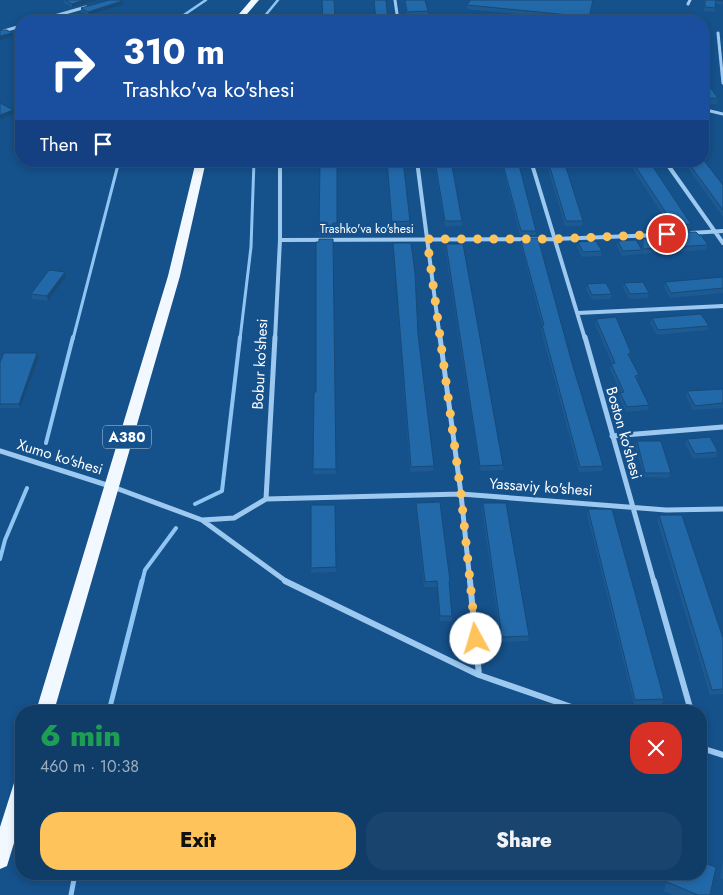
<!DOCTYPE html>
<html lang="en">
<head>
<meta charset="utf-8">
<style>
  body { margin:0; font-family:Jost,sans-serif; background:#19446e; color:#f1f3f6; height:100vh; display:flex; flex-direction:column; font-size:19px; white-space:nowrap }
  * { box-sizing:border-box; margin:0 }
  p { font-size:16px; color:#9caec0 }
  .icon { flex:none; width:28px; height:28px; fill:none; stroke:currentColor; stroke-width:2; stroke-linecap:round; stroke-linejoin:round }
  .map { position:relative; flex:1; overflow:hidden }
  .drawer { position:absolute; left:15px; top:705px; width:692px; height:175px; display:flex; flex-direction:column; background:#103d68; border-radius:20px; box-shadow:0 2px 8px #0003,0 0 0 1px #30567c }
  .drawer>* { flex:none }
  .banner { position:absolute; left:15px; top:15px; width:694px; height:152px; border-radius:20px; box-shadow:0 2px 8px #0003,0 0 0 1px #30567c; background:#1a4fa0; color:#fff; overflow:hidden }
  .pin { position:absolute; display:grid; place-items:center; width:42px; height:42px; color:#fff; margin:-21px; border:2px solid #fff; border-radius:50%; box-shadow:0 1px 5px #0007 }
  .me { position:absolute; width:55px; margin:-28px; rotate:354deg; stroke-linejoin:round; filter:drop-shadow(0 0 4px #0008) }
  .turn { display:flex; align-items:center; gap:18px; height:105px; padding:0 25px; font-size:22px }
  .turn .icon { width:65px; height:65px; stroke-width:2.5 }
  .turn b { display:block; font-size:35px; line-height:42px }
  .then { display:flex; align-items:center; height:48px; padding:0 25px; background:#0003; gap:10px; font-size:19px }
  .round { display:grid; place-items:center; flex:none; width:52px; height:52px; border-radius:20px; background:#19446e }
  .summary { display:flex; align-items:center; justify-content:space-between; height:85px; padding:0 25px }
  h1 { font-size:30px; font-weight:800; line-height:38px; color:#1e9e55 }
  .primary-button { display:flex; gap:10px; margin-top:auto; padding:10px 25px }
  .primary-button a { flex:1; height:58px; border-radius:20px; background:#ffc35c; color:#111; font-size:20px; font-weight:800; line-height:58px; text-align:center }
  .primary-button a+a { background:#19446e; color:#f1f3f6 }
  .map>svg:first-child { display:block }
</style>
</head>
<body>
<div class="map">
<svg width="723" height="895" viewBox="0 0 723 895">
  <rect width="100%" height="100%" fill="#15518b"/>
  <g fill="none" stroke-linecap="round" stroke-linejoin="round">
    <path stroke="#8fc5f3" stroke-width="2.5" d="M175,21L206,0
      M264,21V17L278,0"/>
    <path stroke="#8fc5f3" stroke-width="3" d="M73,339L119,161
      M240,339L251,247L254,161"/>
    <path stroke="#8fc5f3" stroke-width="4" d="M46,443L73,337
      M195,504L222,491L240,337
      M0,559L5,540L27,488
      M142,582L145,570L176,528"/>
    <path stroke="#8fc5f3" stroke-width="5" d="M109,711L142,581
      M71,895L75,874"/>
    <path stroke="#9dc9f0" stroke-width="3" d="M395,0L398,21
      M688,4L690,0
      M37,21L86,7
      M0,32L21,26
      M718,33L723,83
      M702,109L723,114"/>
    <path stroke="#9dc9f0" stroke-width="4" d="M417,161L440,339
      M531,161L585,339
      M665,161L723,243
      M691,233L723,231
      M280,240L555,239L683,234
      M578,313L723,306
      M275,339L280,240V161"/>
    <path stroke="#9dc9f0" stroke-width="5" d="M440,337L461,494L470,582
      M585,337L654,582
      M612,436L723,427
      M0,451L113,487L202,520L287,582
      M266,499L461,494L666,510L723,509
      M202,520L234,518L266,499L275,337"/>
    <path stroke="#9dc9f0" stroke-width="6" d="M285,581L479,675L583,711
      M470,581L479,675
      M654,581L691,711
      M701,748L723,755"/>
    <path fill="#f2f8ff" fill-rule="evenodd" d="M251,0H259L241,21H233Z
      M196,161H206L180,276L54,711H36L168,276Z
      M21,781V820L7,866L0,869V827L14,783Z"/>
  </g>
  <path fill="#1d5a92" d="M64,0H98L72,7L64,3Z
    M404,0H425L428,11V15L407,16Z
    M593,0L589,21L467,9V5Z
    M704,0H723V2L722,5L716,4L715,12L704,11Z
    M123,5L88,15L81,12V8Z
    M702,26L708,67L706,73V82L718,98L717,104L702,105Z
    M320,161L337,210V228H333V236H319Z
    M387,161H403L410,221L409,226H392Z
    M434,161H451L462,221V226H445Z
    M501,161H518L536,231V235H520Z
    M546,161H564L583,221L582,226H565Z
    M628,161H649L691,224L690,229L672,230Z
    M683,161H702L723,185V217Z
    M678,232L699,235L708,245L706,250L642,254V244L643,239L677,237Z
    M523,238L572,363L603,466L602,471L579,472L541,330L542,325L521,245V241H522Z
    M333,239L336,474H313L314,392H316L319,242Z
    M618,241L642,250L641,254L622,256L617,246Z
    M578,242L602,251L601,256L582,257L577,247Z
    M393,243L418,334L434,466L433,471L410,472Z
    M446,244L503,465V470L480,471L445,248Z
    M66,277L48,301L32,299L31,294Z
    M723,277V293L670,298L664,287L665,282Z
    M624,283L649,293L648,298L629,299L623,288Z
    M587,284L612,294L611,299L592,300L586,289Z
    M652,318L709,326L707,330L657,335L650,323Z
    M596,319L631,353L630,358L639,375L637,380L649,405L648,410L626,412L619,398L620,393H621L610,369L611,364H612L595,324Z
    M37,353L39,358L20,408H0V362Z
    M723,389V408L693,410L686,396L687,391Z
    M687,439L718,452L717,457L693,459L685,444Z
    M637,441L671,473L669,478L644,477L635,446Z
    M416,503L450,581L449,587L452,616V621H440L437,587H424L416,508Z
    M483,503L529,636L528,641L501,642L482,508Z
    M311,505H335L336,572L311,573Z
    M588,509L664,699L662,704H634L587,514Z
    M659,515L723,638V694L710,695L657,520Z
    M723,861V879L720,878Z
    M668,874H701L710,895H673L664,891Z"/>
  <path fill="#184a77" d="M84,0H98L72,7V4Z
    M122,1L123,5L88,15V12Z
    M12,33L13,36L0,40V36Z
    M13,110L14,114L0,119V115Z
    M65,272L66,277L48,301L47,296Z
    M37,353L39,358L20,408L19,404Z"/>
  <path fill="#2269aa" stroke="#184a77" d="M65,0H84L72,4Z
    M109,0H120L122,1L88,12L81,8Z
    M322,0H334L335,21H323Z
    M374,0H386L388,21H376Z
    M405,0H425L428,11L407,12Z
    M470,0H593L589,17L467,5Z
    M705,0H723V1L716,0L715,8L705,7Z
    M628,19L642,20V21H628Z
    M702,26L708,27V67H705L706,82L718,98L702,99Z
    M0,30H7L12,33L0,36Z
    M0,103L13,110L0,115Z
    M702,158L723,185V210L687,161H702Z
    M320,161H337V223H333V231H319Z
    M387,161H403L410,221L392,222Z
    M435,161H451L462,221H445Z
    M502,161H518L536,231H521Z
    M548,161H564L583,221H566Z
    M632,161H649L691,224L674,225Z
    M678,232H696L699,235H701L708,245L643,249V239L681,236Z
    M523,238H538L572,363L603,466L580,467L542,325H544L521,241H523Z
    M319,239H333L336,469H313L314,392H316V242H319Z
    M636,240L642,250L623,251L618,241Z
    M596,241L602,251L583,252L578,242Z
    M393,243H411L415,273L418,334L434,466L411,467Z
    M446,244H463L503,465L480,466Z
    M49,270L65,272L47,296L31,294Z
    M723,277V288L671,293L665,282Z
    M643,282L649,293L630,294L624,283Z
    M606,283L612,294L592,295L587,284Z
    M701,314L709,326L658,330L652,318Z
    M616,317L631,353L628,354L639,375L635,376L649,405L627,407L620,393L624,392L611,364L615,363L596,319Z
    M4,353H37L19,404H0V362Z
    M723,389V403L695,406L687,391Z
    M710,437L718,452L695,454L687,439Z
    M637,441H661L671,473H645Z
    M440,502L450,581H449L452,616H440L437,581L425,582L416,503Z
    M483,503H506L529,636L502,637Z
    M311,505H335L336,567L311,568Z
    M588,509H612L664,699L635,700Z
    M659,515H682L723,638V689L712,690Z
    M701,862L716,867L710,895H698L667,882L670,874H701Z"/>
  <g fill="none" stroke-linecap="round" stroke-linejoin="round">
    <path stroke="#ffc35c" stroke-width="9" stroke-dasharray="0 16.2" d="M476,639L461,494L427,239H555L667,234"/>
  </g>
  <g text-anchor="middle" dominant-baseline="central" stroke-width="5" stroke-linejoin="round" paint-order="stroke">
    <g font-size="12" fill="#fff" stroke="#15518b">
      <text x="367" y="229">Trashko'va ko'shesi</text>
    </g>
    <rect fill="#15518b" stroke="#b9cbdc" stroke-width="1" x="103" y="425.5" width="48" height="23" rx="4"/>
    <g font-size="14" font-weight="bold" fill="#fff">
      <text x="127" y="437">A380</text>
    </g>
    <g font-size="15" fill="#fff" stroke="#15518b">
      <text transform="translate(260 364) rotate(-87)">Bobur ko'shesi</text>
      <text transform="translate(624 433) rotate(74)">Boston ko'shesi</text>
      <text transform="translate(60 457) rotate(17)">Xumo ko'shesi</text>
      <text transform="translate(541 487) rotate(4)">Yassaviy ko'shesi</text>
    </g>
  </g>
</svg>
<div class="pin" style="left:667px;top:234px;background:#d93025"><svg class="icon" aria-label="arrive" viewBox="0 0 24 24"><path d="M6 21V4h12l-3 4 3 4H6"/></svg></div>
<svg class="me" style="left:476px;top:639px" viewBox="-20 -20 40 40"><circle r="19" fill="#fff"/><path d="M0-13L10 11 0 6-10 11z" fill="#ffc35c"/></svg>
<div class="banner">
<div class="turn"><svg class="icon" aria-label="right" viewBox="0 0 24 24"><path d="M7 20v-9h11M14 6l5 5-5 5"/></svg><div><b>310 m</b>Trashko'va ko'shesi</div></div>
<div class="then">Then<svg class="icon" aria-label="arrive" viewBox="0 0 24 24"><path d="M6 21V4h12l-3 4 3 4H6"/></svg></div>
</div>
<section class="drawer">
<div class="summary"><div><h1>6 min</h1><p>460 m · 10:38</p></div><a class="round" style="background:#d93025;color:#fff"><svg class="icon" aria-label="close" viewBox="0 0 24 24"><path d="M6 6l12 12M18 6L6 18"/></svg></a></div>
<div class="primary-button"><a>Exit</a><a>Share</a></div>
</section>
</div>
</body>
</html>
